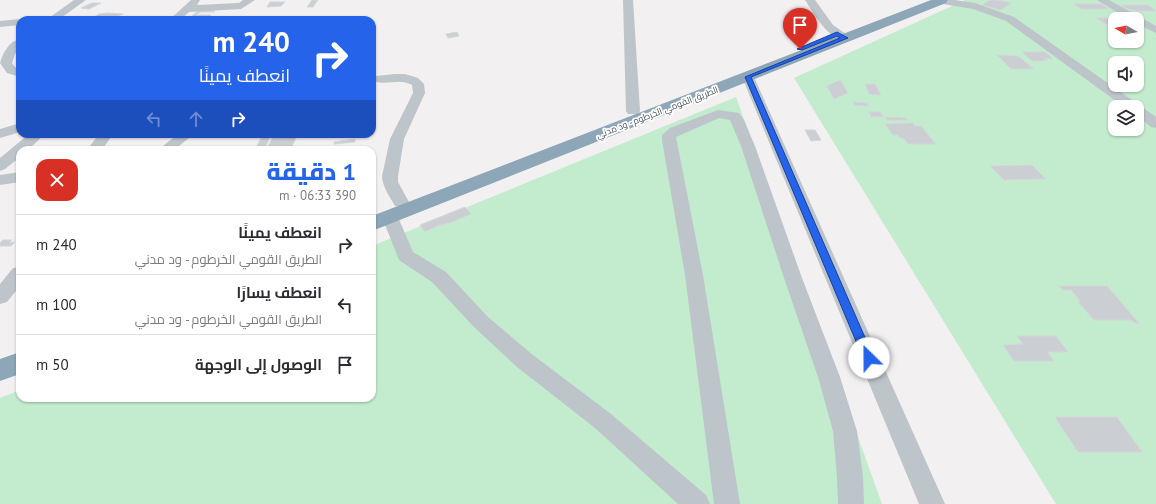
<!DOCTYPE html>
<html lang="ar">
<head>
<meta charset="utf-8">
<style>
  body { margin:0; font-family:"PT Sans",Cairo,sans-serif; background:#f7f7f7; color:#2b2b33; direction:rtl; height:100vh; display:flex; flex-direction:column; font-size:15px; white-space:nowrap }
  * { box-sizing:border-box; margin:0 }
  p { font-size:13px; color:#7c7c81 }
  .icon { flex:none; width:22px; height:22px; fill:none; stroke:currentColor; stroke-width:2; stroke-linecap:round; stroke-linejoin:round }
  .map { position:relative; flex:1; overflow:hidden; direction:ltr }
  .side { position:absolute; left:16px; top:146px; width:360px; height:256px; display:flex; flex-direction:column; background:#fff; border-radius:12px; box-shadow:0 1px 3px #0004; direction:rtl }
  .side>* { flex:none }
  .top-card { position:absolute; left:16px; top:16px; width:360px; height:122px; border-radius:12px; box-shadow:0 1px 3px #0004; direction:rtl; background:#2563eb; color:#fff; overflow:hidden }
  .needle { width:26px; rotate:279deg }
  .fabs { position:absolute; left:1108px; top:12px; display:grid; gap:8px }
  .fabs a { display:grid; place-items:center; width:36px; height:36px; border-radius:8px; background:#fff; box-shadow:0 1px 3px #0004; font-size:20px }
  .pin { position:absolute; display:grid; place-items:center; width:34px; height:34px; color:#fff; margin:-41px -17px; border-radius:50% 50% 50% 0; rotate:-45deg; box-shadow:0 0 4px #0007 }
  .pin .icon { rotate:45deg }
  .me { position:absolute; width:44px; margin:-22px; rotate:337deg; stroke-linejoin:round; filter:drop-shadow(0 0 3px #0008) }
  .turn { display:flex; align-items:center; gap:14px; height:84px; padding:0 20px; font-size:18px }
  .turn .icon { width:52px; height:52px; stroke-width:2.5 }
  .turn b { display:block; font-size:28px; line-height:34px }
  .lanes { display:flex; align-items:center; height:38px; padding:0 20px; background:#0003; justify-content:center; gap:20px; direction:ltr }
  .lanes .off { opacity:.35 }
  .round { display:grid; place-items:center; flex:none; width:42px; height:42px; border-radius:12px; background:#f7f7f7 }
  .summary { display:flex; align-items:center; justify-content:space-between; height:68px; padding:0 20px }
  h1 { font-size:24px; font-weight:800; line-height:30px; color:#2563eb }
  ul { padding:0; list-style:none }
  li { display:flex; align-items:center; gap:12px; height:60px; padding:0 20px; border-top:1px solid #e1e1e2 }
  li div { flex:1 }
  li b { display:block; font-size:15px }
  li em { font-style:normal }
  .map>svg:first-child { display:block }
</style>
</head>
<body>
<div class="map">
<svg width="1156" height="504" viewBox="0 0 1156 504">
  <rect width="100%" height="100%" fill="#f2f0f0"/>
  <path fill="#c3ebce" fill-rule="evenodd" d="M965,0H1156V504H1056L794,78ZM1115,19H1137V41H1115ZM1115,63H1137V85H1115ZM1115,107H1137V129H1115Z
    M736,97L882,504H0V398L20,390V398H372V246Z"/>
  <path fill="#cbced2" stroke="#d5d7da" d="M312,0H318L313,7H307Z
    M990,0H998L1011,3L1001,10L982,5Z
    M270,2H285L281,6L267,7Z
    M92,3H101L89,9L81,8Z
    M1074,4H1101L1109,9H1082Z
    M1121,5H1148L1156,11H1139L1127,9Z
    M198,11H215L214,12H200L196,15H211L209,17H191Z
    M108,13L123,14L107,20L91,19L99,14Z
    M1096,18H1123L1124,19H1115V24H1105Z
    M457,32L459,36L448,38L446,34Z
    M1022,52H1045L1053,59L1045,58L1048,60H1043L1044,61H1032Z
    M997,55L1018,56L1034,69H1011Z
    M840,80L848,93L834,99L827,86Z
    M865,84H875L881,95L869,94Z
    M853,102L867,103L868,106L854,105Z
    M869,112H880L883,117H871Z
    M885,117L906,118L908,120H887Z
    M913,123L915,126H921L936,144H908L903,138H900L898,135H893L885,124Z
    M805,130H815L821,140L811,141Z
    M298,134L290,150H266L274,135Z
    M270,137L264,150H255L261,138Z
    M355,139V142L334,144V142Z
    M1032,165L1046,179L1004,180L990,166Z
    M465,207L471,214L452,222L437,226L425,232L420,225Z
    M3,240H12L9,243L15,242L11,246H0V243Z
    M1059,286H1107L1139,323H1134L1131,320H1094L1078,302H1081L1071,290H1063Z
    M1017,336H1056L1068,352H1047L1054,361H1014L1003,345L1023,344Z
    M1055,417H1117L1142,452H1078Z"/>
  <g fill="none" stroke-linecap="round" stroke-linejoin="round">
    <path fill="#bdc5cb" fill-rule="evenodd" d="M74,0H86L58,20H46Z
      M191,0H200L197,5L239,3L243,0H255L241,9L189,12L180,20H169Z
      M623,0H633L640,111L638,114H628L626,111Z
      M805,0H815L833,25L849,36L851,38L849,40C831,45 813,12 805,0Z
      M937,0H955L975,3L1014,17L1156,117V128L1151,127L1137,116V107H1124L1006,21L973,9L937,3Z
      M1097,0H1109L1156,26V33L1137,24V19H1128Z
      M20,19L24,20H20V25L0,27V21Z
      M20,39V48L15,54L12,63L15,67L20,69V77L7,73L0,63C3,53 9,41 20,39Z
      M748,73L752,74L754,77L945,504H919L742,77L744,74Z
      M395,74H405L418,78L424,84L425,93L404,139L398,176V182L409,202L407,206L401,207L395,206C390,197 382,186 382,176L390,139L413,93L412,85C400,78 388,85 376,82L374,79L376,76Z
      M718,110L739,113L744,120L755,146L802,278L840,377L857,431L863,477L864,504H838L837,477L833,431L818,377L784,278L741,146L730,120L719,118L676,137L703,275L740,504H714L685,275L662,140V135L670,128Z
      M20,123V132L0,138V129Z
      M29,134H45L28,150H20V157L5,169L0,171V158Z
      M99,134H113L102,150H87Z
      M178,134H194L174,150H158Z
      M20,172V182L0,185V175Z
      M390,212L396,213L398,217L413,252L446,272L488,317L533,355L611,414L706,495L710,504H678L595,428L517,367L474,327L432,282L399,260L382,217L384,213Z
      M20,267V286L7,302L0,304V284L13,268Z"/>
    <path fill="#8da7b9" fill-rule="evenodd" d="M931,0H948L946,3L372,231V216Z
      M20,352V374L0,381V359Z"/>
  </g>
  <path fill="#2563eb" stroke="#184099" d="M837,32L848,38L751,77L874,358L873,361L869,362L865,361L863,358L745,77L840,38L837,36L802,50L797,49Z"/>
  <g text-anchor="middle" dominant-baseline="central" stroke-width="3.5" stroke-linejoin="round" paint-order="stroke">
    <g font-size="9" fill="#4a555b" stroke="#fff">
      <text transform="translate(657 112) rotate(-21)">الطريق القومي الخرطوم - ود مدني</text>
    </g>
  </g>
</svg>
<div class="fabs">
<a><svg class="needle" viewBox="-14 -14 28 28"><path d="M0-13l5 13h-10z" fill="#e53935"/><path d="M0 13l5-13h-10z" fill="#7c7c81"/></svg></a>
<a><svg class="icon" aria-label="sound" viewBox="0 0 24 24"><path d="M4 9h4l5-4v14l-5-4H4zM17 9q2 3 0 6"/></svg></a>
<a><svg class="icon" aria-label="layers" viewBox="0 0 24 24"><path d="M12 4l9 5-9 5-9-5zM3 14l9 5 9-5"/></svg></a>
</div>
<div class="pin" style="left:800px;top:49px;background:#d93025"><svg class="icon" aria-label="arrive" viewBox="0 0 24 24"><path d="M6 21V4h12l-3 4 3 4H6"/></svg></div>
<svg class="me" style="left:869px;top:358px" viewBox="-20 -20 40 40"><circle r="19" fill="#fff"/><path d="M0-13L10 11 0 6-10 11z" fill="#2563eb"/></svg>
<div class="top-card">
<div class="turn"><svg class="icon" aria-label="right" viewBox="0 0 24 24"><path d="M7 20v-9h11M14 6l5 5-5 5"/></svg><div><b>240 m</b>انعطف يمينًا</div></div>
<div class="lanes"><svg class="icon off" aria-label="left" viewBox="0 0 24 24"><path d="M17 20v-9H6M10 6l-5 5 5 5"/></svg><svg class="icon off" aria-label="ahead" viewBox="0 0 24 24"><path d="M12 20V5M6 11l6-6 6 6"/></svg><svg class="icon" aria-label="right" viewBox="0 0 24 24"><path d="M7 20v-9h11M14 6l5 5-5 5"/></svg></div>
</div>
<section class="side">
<div class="summary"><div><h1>1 دقيقة</h1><p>390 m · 06:33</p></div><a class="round" style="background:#d93025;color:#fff"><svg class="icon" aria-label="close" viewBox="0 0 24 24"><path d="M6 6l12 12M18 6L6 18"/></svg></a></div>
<ul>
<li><svg class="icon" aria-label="right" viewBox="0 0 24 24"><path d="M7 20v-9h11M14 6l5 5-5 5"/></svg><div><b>انعطف يمينًا</b><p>الطريق القومي الخرطوم - ود مدني</p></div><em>240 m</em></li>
<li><svg class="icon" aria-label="left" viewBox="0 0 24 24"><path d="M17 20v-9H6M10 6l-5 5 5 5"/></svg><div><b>انعطف يسارًا</b><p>الطريق القومي الخرطوم - ود مدني</p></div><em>100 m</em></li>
<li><svg class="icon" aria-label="arrive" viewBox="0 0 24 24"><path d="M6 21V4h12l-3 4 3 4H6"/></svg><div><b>الوصول إلى الوجهة</b></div><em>50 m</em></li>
</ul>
</section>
</div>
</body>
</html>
